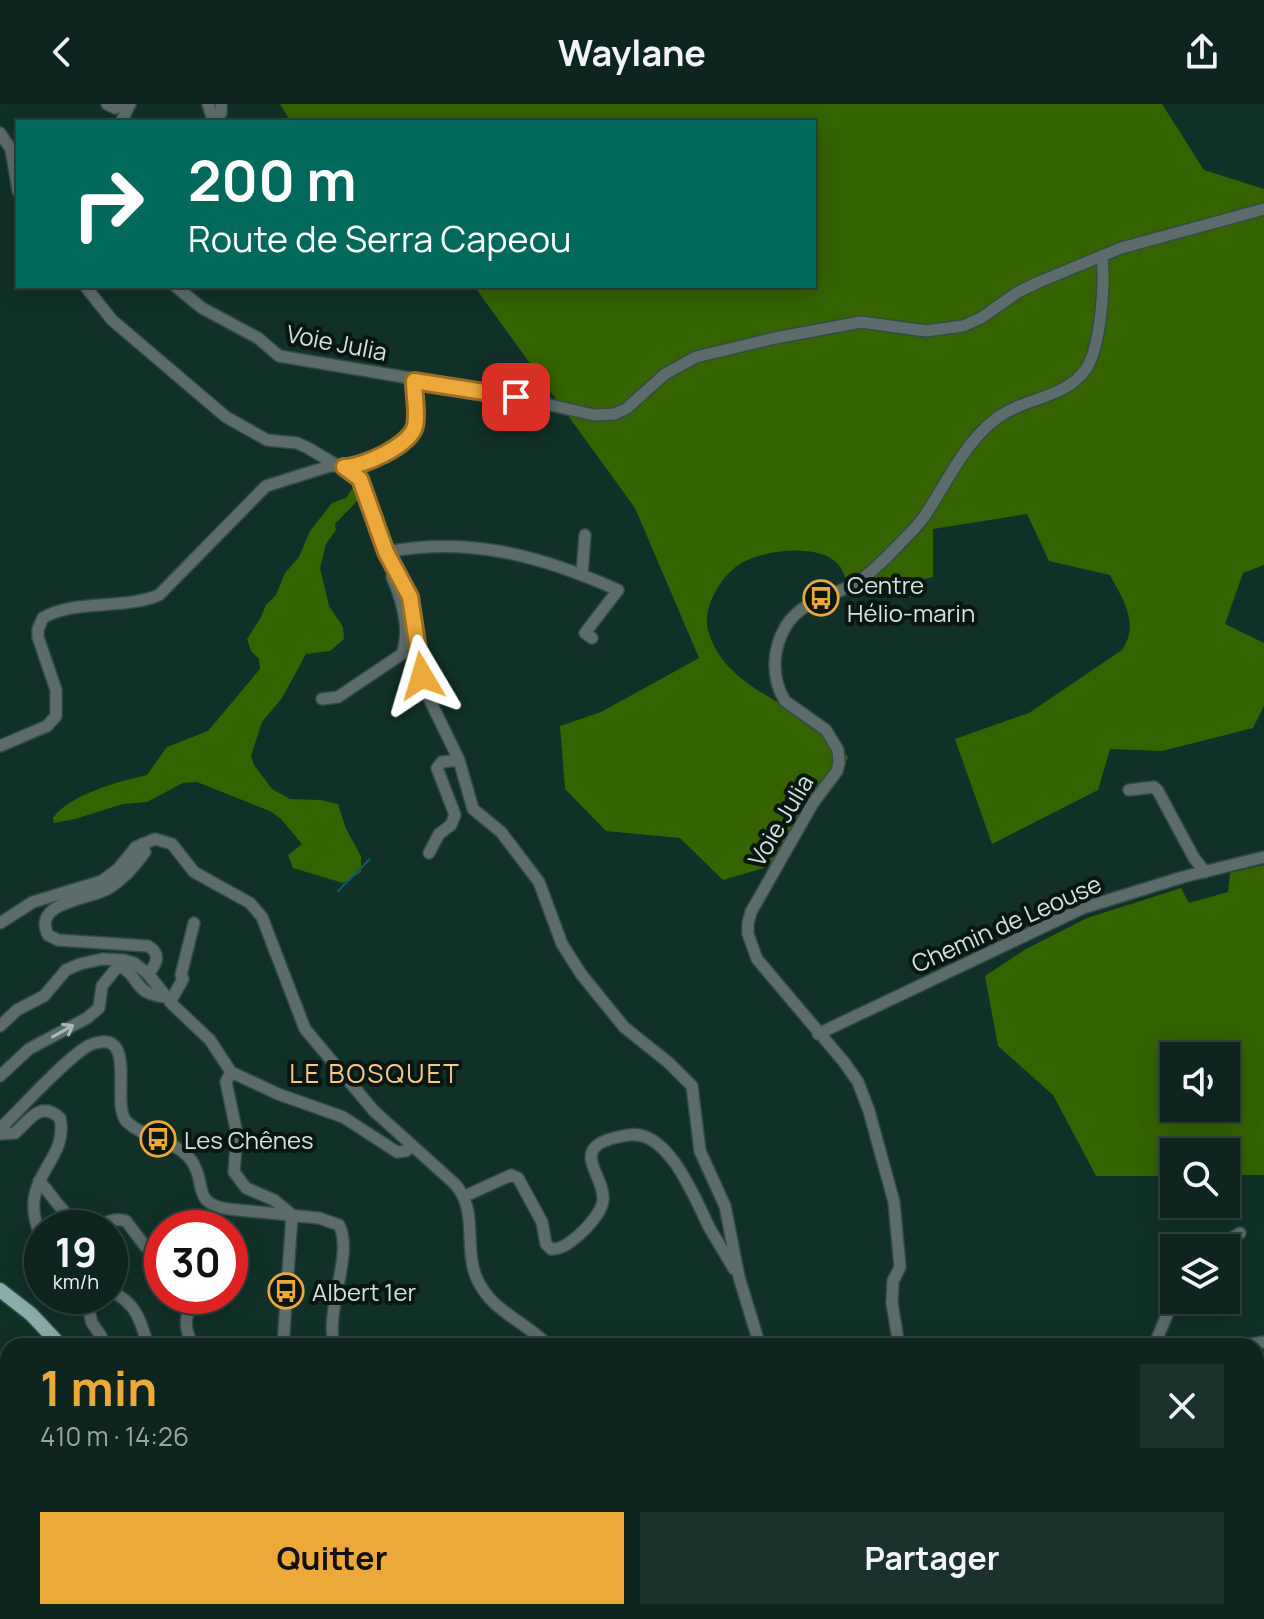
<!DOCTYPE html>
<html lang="fr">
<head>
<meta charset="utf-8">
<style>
  body { margin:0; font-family:Manrope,sans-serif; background:#1b312b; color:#f1f3f6; height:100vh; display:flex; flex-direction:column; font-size:30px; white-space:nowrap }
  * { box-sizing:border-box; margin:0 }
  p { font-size:26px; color:#9aa5a4 }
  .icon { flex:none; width:44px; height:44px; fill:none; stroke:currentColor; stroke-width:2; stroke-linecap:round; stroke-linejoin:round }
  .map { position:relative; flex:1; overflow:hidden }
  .side { position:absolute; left:0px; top:1234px; width:1264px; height:282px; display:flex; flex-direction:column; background:#0d251e; border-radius:24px 24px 0 0; box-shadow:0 4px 20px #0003,0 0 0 2px #2d423c }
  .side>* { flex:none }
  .guide { position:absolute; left:16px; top:16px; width:800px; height:168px; border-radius:0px; box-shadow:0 4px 20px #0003,0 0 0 2px #2d423c; background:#00695c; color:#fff; overflow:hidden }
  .fabs { position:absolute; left:1160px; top:938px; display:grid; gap:16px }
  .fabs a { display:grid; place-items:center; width:80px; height:80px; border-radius:0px; background:#0d251e; box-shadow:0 4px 20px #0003,0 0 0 2px #2d423c; font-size:40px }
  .speed { position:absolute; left:24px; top:1106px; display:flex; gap:16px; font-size:40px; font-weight:700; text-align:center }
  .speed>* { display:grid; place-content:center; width:104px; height:104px; border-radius:50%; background:#0d251e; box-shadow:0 4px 20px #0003,0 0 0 2px #2d423c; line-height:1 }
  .speed small { font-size:20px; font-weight:400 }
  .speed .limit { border:12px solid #d22; background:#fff; color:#111 }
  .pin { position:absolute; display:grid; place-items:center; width:68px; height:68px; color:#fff; margin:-34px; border-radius:16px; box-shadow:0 4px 12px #0006 }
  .me { position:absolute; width:88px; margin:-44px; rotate:353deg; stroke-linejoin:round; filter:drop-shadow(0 0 6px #0008) }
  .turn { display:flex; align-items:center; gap:28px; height:168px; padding:0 40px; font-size:36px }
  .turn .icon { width:104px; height:104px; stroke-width:2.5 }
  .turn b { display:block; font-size:56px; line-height:68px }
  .round { display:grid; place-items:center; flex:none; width:84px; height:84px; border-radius:0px; background:#1b312b }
  .overview { display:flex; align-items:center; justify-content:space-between; height:136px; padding:0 40px }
  h1 { font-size:48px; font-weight:700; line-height:60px; color:#eca93a }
  .action { display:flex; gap:16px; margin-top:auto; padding:16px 40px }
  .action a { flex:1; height:92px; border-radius:0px; background:#eca93a; color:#111; font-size:32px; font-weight:700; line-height:92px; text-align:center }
  .action a+a { background:#1b312b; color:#f1f3f6 }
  header { display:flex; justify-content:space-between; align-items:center; height:104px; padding:0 40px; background:#0d251e; font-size:36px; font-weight:700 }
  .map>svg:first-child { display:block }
</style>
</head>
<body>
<header><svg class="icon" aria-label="back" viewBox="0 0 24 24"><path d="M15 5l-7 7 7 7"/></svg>Waylane<svg class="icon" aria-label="share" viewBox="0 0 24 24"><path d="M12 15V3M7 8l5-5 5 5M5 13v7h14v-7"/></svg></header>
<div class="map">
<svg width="1264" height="1515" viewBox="0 0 1264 1515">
  <rect width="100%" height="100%" fill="#113128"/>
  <path fill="#346300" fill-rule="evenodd" d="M280,0H1162L1204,66L1264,85V461L1243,469L1225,520L1264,539V602L1253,624L1162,647L1110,645L1098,686L992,740L955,635L1029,609L1122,546C1140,519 1123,496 1110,471L1049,457L1027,410L933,425V473L851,491C847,480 844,465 836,458C815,439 759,446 737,462C720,474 702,505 708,526C720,572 768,592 805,613C813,618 825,622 832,628C839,635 843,646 848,654L774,761L723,776L680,734L606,727L565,685L560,622L601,608L699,554L635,404L474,182H814V18H291Z
    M355,381H357L360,389L357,397L335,420L336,426L326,440L320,464L329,502L343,523L344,535L330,547L306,550L282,594L262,618L251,652L254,661L272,685L290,695L321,696L338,700L346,725L361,752V768L343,779L293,764L288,751L302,740L281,715L270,707L197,678L183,679L147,698L123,700L75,715L54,719L53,714C69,691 119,677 147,671L167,643L208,627L260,565L259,555L251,547L247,535L260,515L266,501L276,491L285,469L299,453L310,427L332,399L346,394Z
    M1264,761V1071H1226V1048H1174V1072H1096L1053,991L998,942L985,872L1026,845L1087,814L1181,784L1189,799L1228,788L1230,769ZM1226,952V1004H1174V952Z
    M1264,1457V1515H1032L1029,1508H1256V1460Z
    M682,1508H836L838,1515H679Z"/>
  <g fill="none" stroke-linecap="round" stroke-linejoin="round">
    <path stroke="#015e6c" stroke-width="2" d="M338,787L370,755"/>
    <defs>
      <path id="minor" d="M107,0L115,4L123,0
        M208,0L211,10L215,13L221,9V0
        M121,18L130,0
        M0,29L11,45L18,87
        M85,182L112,216L226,313L267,336L297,339L308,344L360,375L382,440L410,493L424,584L459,656L473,705L501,728L539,778L562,840L581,870L624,923L669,959L692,982L700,1047L725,1102L739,1173L760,1242
        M175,182L202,204L258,234L279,252L493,288L594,311L614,310L626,305L665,270L696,253L775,234L861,218L926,227L963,222L981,214L1018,188L1039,178L1121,144L1264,105
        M386,448C470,432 541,452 618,486L585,529L592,534
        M582,470L585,431
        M322,595L338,593L402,550C411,525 402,496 392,473L393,471
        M0,642L47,622L56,612V586L38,533V525L43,514C73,495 124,506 159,491L266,382L330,362L364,361L403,337L413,326L414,277
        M1129,686L1154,683L1158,687L1194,754L1205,768
        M429,749L439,730L451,721L455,711L437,664L442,658L459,656
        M0,819L33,798L102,777L118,765L136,743L155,735L172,740L194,768L250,799L262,813L305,925L374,1007L455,1080C479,1107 463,1143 477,1175C492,1208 525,1217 549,1242
        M148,870L173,901L210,936L231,968L278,990L343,1013L397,1048L406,1047L411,1042
        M170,898L183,875L181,871L194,819
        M0,922L17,906L44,892L66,866L80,860L102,855L124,856L134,859L148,870C156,861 162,850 148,842L58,836L48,831C32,797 90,796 109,784C124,775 135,762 145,748L142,740
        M818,930L1083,804L1183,773L1264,753
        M231,968L226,978L237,1030L234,1068L246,1084L274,1096L292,1111
        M0,972L29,945L87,914L99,904L102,882L118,862C141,870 131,891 167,893
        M0,1025C18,1007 70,950 90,941C141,921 109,1001 127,1018C145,1035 176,1036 191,1056C208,1079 190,1099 228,1105L319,1114L339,1121C354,1150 325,1204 334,1242
        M0,1030L15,1029C30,1016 40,996 60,1014C70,1060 13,1073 42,1135
        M39,1077C54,1092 71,1127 95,1122C107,1119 114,1113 126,1117L145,1142L162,1154
        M465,1092L511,1071L518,1074L542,1118L546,1140L551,1145C562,1146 570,1138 578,1132C587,1124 601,1109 603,1097C606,1069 561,1041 629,1031C668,1025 695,1094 709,1123C717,1137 726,1151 734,1165
        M1214,1144L1240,1129
        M1165,1167L1174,1162
        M110,1187C136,1198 141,1217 148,1242
        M85,1192L92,1219L101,1232L102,1242
        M193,1192C186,1211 182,1224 194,1242
        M283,1242L292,1111
        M496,1242L503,1240L517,1242
        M899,1242L892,1199L893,1177L900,1163L894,1098L869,1007L858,978L844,958L757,855L748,830V819L751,808L813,699L837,667L839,659L838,646L826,626L785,597C771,574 772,545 786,522C803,494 837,493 862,475C871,468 881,459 889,451C901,438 916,425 926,410C948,377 964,339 997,314C1025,293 1065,295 1086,265C1101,243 1105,178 1102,152
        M1154,1242L1174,1194
        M1184,1242H1208
        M1240,1242L1264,1238
        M0,1305L8,1301
        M200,1508L202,1515
        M326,1508L330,1515
        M558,1508L570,1515
        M680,1508L686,1515
        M882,1508L890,1515
        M0,1511L8,1495
        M78,1515L79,1508
        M240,1515V1508
        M648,1515L657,1508"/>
      <path id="major" d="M0,1186L31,1210L61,1242
        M132,1508L133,1515"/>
    </defs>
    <use href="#minor" stroke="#304d45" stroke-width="14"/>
    <use href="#major" stroke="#304d45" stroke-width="17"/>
    <use href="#minor" stroke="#5c6c6b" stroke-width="11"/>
    <use href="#major" stroke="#8cadab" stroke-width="14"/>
  </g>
  <defs><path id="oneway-shaft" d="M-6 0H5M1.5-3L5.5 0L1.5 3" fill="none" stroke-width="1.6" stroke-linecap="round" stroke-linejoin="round" transform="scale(2)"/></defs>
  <use stroke="#a8b9b5" href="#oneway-shaft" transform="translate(63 927) rotate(-29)"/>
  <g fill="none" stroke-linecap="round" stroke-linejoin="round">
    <defs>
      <path id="route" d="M422,572L410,493L386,448L360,375L344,363C362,363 410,342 415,322C418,309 414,291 414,277L516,293"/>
    </defs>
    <use href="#route" stroke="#996e26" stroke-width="20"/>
    <use href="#route" stroke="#eca93a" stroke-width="14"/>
  </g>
  <defs>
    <symbol id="bus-ring" viewBox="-11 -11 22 22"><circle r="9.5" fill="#091612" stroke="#eca93a" stroke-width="1.5"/><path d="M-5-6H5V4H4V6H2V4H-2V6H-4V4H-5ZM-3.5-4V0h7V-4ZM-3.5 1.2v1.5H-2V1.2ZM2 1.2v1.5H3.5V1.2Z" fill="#eca93a"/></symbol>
  </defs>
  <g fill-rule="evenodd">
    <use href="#bus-ring" x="801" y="474" width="40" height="40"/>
    <use href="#bus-ring" x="138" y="1015" width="40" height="40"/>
    <use href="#bus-ring" x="266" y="1167" width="40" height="40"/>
  </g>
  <g text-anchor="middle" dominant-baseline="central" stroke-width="8" stroke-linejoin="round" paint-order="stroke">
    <g font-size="24" fill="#d1e3dd" stroke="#091612">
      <text transform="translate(337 238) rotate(11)">Voie Julia</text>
      <text transform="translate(780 716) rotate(-59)">Voie Julia</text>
      <text transform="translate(1006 819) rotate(-24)">Chemin de Leouse</text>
    </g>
    <g font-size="24" fill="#d1e3dd" stroke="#091612" text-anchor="start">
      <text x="847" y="480">Centre<tspan x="847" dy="28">Hélio-marin</tspan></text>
      <text x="184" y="1035">Les Chênes</text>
      <text x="312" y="1187">Albert 1er</text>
    </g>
    <g font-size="26" letter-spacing="2" fill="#f8c986" stroke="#091612">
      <text x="375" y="969">LE BOSQUET</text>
    </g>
  </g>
</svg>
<div class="fabs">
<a><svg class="icon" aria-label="sound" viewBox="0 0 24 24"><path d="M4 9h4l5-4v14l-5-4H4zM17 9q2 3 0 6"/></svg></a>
<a><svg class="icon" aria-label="search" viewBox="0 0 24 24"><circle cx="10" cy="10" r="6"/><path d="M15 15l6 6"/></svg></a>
<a><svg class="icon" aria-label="layers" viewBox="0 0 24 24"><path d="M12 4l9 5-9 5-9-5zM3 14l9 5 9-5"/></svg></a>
</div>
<div class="speed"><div>19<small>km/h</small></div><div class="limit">30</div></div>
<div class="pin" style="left:516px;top:293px;background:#d93025"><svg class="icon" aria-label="arrive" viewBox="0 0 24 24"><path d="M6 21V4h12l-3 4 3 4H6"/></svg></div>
<svg class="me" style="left:422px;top:572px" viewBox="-20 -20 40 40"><path d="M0-17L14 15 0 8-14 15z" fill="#eca93a" stroke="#fff" stroke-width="4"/></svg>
<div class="guide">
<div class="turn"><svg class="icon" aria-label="right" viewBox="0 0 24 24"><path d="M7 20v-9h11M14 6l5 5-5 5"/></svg><div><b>200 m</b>Route de Serra Capeou</div></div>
</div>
<section class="side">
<div class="overview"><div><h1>1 min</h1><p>410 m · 14:26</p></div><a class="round"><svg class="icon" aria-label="close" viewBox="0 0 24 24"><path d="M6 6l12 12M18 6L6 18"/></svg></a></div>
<div class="action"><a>Quitter</a><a>Partager</a></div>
</section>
</div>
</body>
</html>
